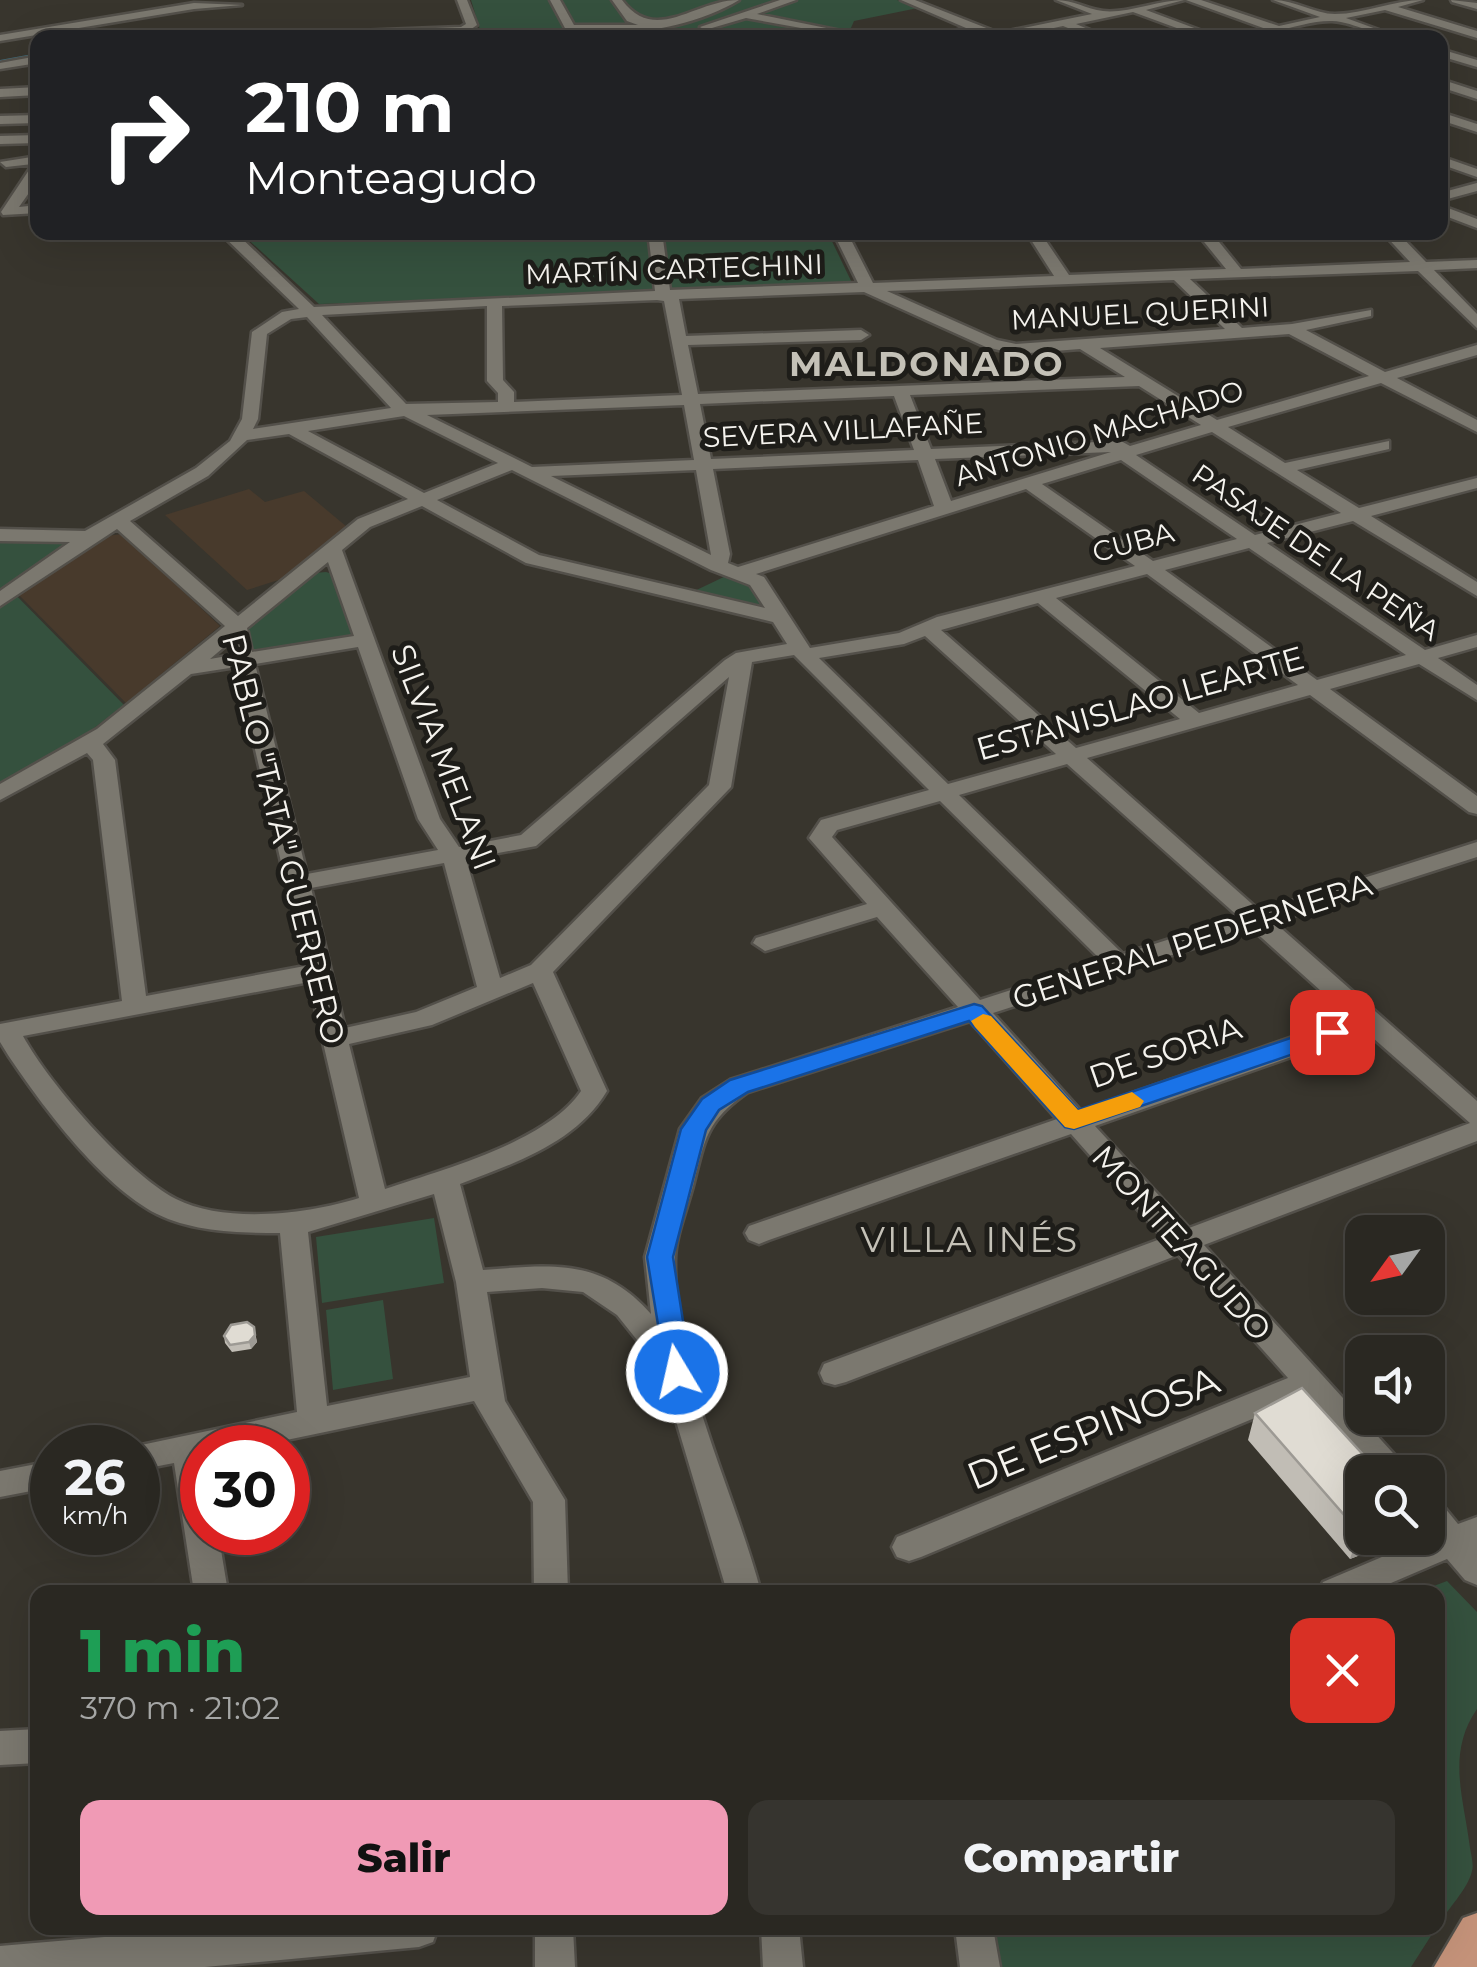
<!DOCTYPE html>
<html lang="es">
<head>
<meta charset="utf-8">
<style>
  body { margin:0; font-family:Montserrat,sans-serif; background:#36342f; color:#f1f3f6; height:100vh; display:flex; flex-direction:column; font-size:38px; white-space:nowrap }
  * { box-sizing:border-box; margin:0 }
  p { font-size:32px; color:#a5a6a5 }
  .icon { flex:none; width:55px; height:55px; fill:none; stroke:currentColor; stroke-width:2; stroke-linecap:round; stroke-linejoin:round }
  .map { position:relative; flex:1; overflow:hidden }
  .sheet { position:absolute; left:30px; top:1585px; width:1415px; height:350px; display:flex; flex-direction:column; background:#2a2822; border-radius:20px; box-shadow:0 10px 40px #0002,0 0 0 2px #464440 }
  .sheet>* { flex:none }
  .banner { position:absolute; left:30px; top:30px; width:1418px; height:210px; border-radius:20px; box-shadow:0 10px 40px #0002,0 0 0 2px #464440; background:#202124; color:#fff; overflow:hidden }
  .needle { width:65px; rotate:237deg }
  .fabs { position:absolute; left:1345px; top:1215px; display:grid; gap:20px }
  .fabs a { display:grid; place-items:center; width:100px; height:100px; border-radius:20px; background:#2a2822; box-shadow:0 10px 40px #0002,0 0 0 2px #464440; font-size:50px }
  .speed { position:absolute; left:30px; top:1425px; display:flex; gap:20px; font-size:50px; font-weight:700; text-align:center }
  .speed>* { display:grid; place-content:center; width:130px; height:130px; border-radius:50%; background:#2a2822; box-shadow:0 10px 40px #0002,0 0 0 2px #464440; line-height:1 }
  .speed small { font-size:25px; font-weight:400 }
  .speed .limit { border:15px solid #d22; background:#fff; color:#111 }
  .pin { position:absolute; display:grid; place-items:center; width:85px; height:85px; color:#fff; margin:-42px; border-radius:20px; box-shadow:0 5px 15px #0006 }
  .me { position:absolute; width:110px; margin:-55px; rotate:351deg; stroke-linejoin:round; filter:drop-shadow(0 0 8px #0008) }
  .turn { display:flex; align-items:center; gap:35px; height:210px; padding:0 50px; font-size:45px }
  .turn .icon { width:130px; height:130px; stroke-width:2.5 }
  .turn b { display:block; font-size:70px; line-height:85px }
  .round { display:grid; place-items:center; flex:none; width:105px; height:105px; border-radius:20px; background:#36342f }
  .headline { display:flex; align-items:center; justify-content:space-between; height:170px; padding:0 50px }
  h1 { font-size:60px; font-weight:800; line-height:75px; color:#1e9e55 }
  .button { display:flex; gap:20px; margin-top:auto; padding:20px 50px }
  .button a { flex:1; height:115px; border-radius:20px; background:#f09ab5; color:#111; font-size:40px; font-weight:800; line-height:115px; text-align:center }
  .button a+a { background:#36342f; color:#f1f3f6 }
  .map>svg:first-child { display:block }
</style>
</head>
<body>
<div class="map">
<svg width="1477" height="1967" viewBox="0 0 1477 1967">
  <rect width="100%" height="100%" fill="#38352d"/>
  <path fill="#483a2c" d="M249,489L265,502L304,491L347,527L291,576L247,590L165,515Z
    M122,534L220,626L126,703L18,594L107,536Z"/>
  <path fill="#35513e" d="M471,0H897L918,8L854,21L847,37L370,38L481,33Z
    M241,233H828L854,287L319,304Z
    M0,538L75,539L6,585L124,705L85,735L0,783Z
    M326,572L333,574L352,634L347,638L249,650L244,631L314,573Z
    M730,574L752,583L774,615L684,596Z
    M434,1218L444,1283L322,1303L316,1237Z
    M383,1300L393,1379L333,1390L326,1310Z
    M1447,1581L1477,1612V1709C1446,1754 1464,1798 1470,1848C1471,1854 1474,1865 1472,1871C1468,1889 1447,1910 1438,1925V1592H1418Z
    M995,1928H1436L1411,1967H1001Z"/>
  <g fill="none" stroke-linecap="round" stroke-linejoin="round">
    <path fill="#3f6f81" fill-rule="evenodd" d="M188,29L191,34L149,38L153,35Z
      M38,53V59L0,66V60Z"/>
    <defs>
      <path id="minor" d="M457,0H467L477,25L467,32L172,38L461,27L466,24Z
        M550,0H560L574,25H638L627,21L612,0H622C656,45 694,0 739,0C693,28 619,40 566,30Z
        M780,0H796L757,14L846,32L840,35L746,18L705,30L700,27Z
        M901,0H915L999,33L1092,14L1056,0C1074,0 1086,9 1103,11C1126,14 1159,0 1184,0L1146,10L1221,38H1204L1133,12L1076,24L1109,38H1093L1063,26L1008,38L977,32L927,38L966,28Z
        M1186,0H1201L1279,26L1320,17L1273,0C1295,0 1315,14 1335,14C1365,14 1393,0 1423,0L1398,7L1477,31V38L1385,10L1346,18L1401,38C1377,38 1356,22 1332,21C1305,20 1265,38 1231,38L1266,29Z
        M1451,0L1477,3V9L1452,2Z
        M194,3L242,5L194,9L0,41V35Z
        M1440,49L1477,60V67L1440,56Z
        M38,56V63L0,69V63Z
        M1440,79L1477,91V99L1440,87Z
        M38,87V95L0,97V89Z
        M1440,112L1477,124V132L1440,120Z
        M38,115V123L0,124V116Z
        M38,135V143L0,144V136Z
        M38,156V180L19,207L38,205V213L3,215L1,212L33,164L6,167L0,162Z
        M1440,156L1477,169V177L1440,164Z
        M1477,183V191L1440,201V193Z
        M1440,205L1477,219V228L1440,214Z
        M219,232H235L314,307L655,291L648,232H662L670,290L858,283L833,232H847L873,283L1054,276L1026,232H1040L1069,275L1226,269L1196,232H1211L1241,269L1410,262L1382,232H1397L1426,262L1477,260V268L1434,270L1477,314V328L1418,271L1190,279L1242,328L1292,324L1371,310V316L1306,330L1385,372L1477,345V355L1397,378L1477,420V432L1381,383L1228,427L1285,463L1389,441V449L1297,470L1359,508L1477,478V488L1371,516L1477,582V596L1353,521L1267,543L1425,650L1477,635V647L1438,658L1477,685V700L1419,664L1330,689L1477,796V814L1469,812L1310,695L1087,758L1260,911L1477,842V857L1274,922L1477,1101V1141L1204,1245L1402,1463L1407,1472H1372L1305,1397L921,1557L909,1561L897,1557L892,1547L897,1537L1288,1378L1178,1255L846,1382L835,1385L824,1382L820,1373L824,1364L1163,1238L1071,1134L769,1240L759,1244L749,1240L745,1233L749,1226L1057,1119L970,1021L748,1092C706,1121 705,1139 693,1186C687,1209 675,1237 675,1261C674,1376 732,1484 761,1592H727L662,1374L637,1340L617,1315L583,1292L542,1288L487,1292L505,1401L565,1500L568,1592H534L533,1502L474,1401L248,1448H202V1532H218L228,1592H194L174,1463L138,1470V1448H127L297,1412L280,1233C240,1233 193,1232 157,1214C101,1185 43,1107 8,1055L0,1042V1024L122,1001L93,760L87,753L0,800V784L97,729L225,626L117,529L0,606V591L70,542L0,541V529L85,531L196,468L230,441L242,419L252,332L282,312L299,309ZM1174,280L1225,329L1016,344L997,340L887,291ZM864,292L986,347L1016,354L1080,349L1125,377L698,394L688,345L861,340L869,335L861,330L686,336L679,299ZM657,300L664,301L682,395L514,402V392L503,380L502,306ZM487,306V381L498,393V402L406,404L322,315ZM307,317L391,408L253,429L258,419L267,334L291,319ZM1289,334L1369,376L1217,420L1100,348ZM1139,386L1201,425L1130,446L1121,441L931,449L910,395ZM894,396L914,450L711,459L700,404ZM684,405L694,460L532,467L427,415ZM404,416L498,463L424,493L308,431ZM1212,432L1341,513L1255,535L1136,455ZM289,434L408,499L358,519L238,616L130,521L208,476L247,440ZM1111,452L951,501L935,459ZM918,460L934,506L738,567L728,563L730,554L713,469ZM1121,460L1237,539L1153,561L1042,484ZM512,470L711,570L750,585L765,608L539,555L437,500ZM696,470L711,555L551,476ZM1026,489L1135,566L937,617L899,633L810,648L764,577L756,574ZM422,506L526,563L773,622L787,644L736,653L725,660L521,835L459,847L440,819L342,550L370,527ZM1249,548L1406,655L1317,680L1165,570ZM328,562L354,636L252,652L247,628ZM1147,574L1298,685L1199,713L1056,598ZM1038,603L1180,719L1076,748L941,630ZM925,636L1056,754L948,784L819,658L904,644ZM230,642L233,655L210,659ZM358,647L418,819L438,850L307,874L255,664ZM794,655L929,790L821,820L809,838L867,904L756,938L753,943L765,951L877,917L958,1007L730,1080L702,1098L680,1129L645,1257L651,1314C601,1257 551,1265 483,1270L460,1184C515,1163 576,1143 607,1091L553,972L731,787L752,662ZM236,667L305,966L146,996L115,760L103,744L191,674ZM729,677L709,785L531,965L500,978L466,859L536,846ZM1067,764L1239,917L1123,954L959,795ZM940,801L1102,961L980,1000L832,837L837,830ZM444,863L477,987L416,1012L345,1028L311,888ZM1252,929L1350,1017L1081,1111L993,1013ZM309,982L359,1198C309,1214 225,1224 176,1199C127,1173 50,1085 23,1036ZM533,983L581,1091C547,1142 441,1170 385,1189L349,1044L432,1025ZM1365,1031L1470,1123L1189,1228L1095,1126ZM434,1194L456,1282L470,1377L327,1406L308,1232Z
        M52,1461V1487L0,1497V1471Z
        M1428,1498L1440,1502L1458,1524L1477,1517V1585L1465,1580L1447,1559L1370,1592H1318L1323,1582L1429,1537Z
        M38,1729V1763L0,1765V1731Z
        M209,1928H438L433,1942L419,1947L205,1967H0V1946Z
        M535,1928H573L575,1967H535Z
        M761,1928H799L803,1967H763Z
        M955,1928H993L1000,1967H960Z"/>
      <path id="major" d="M1477,1913V1967H1434L1463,1918Z"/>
    </defs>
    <use href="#minor" stroke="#53504a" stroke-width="5"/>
    <use href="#major" stroke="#53504a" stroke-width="5"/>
    <use href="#minor" fill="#7b786f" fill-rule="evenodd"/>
    <use href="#major" fill="#c49279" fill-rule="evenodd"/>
  </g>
  <path fill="#c1bdb5" d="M254,1327L257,1342L251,1349L232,1352L225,1343L224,1336Z
    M1255,1413L1404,1538L1350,1559L1248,1440Z"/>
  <path fill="#9d9a94" d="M255,1335L257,1342L251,1349L249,1342Z
    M1362,1530V1538H1404L1350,1559L1359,1532Z"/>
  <path fill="#e0dcd3" stroke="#9d9a94" stroke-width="2.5" d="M247,1322L254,1327L255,1335L249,1342L230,1345L224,1336L231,1325Z
    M1302,1388L1379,1472H1362V1530L1359,1532L1255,1413Z"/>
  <path fill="#1a73e8" stroke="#114b97" stroke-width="2.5" d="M974,1004L982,1006L1078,1110L1323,1027H1340L1343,1032L1340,1038L1074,1129L1065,1127L969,1021L748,1092L719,1110L706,1130L673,1257L691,1372L687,1380L677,1383L667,1380L647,1257L681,1129L702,1099L730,1080Z"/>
  <path fill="#f59e0b" d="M983,1014L991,1016L1078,1110L1132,1092L1144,1101L1140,1107L1074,1129L1065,1127L975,1027L971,1021Z"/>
  <g text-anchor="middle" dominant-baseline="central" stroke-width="10" stroke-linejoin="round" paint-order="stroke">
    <g font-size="28" fill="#f5f3ee" stroke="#1e1d19">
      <text transform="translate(674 269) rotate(-2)">MARTÍN CARTECHINI</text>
      <text transform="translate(1140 313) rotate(-3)">MANUEL QUERINI</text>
      <text transform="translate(843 430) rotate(-3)">SEVERA VILLAFAÑE</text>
      <text transform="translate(1099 433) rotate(-17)">ANTONIO MACHADO</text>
      <text transform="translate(1133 542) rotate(-15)">CUBA</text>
      <text transform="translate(1316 552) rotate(34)">PASAJE DE LA PEÑA</text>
    </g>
    <g font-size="32" fill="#f5f3ee" stroke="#1e1d19">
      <text transform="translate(1140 703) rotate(-16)">ESTANISLAO LEARTE</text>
      <text transform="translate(444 757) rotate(69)">SILVIA MELANI</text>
      <text transform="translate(284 839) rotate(76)">PABLO "TATA" GUERRERO</text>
      <text transform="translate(1192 941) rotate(-18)">GENERAL PEDERNERA</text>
      <text transform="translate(1165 1052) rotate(-19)">DE SORIA</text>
      <text transform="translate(1182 1243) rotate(48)">MONTEAGUDO</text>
    </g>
    <g font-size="35" font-weight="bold" letter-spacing="2.5" fill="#c4c1b7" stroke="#1e1d19">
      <text x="927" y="363">MALDONADO</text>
    </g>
    <g font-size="35" letter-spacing="2.5" fill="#c4c1b7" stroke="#1e1d19">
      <text x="970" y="1239">VILLA INÉS</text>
    </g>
    <g font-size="38" fill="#f5f3ee" stroke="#1e1d19">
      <text transform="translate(1093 1428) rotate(-22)">DE ESPINOSA</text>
    </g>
  </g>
</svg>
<div class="fabs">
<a><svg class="needle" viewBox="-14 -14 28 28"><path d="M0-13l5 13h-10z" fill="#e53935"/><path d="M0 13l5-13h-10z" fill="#a5a6a5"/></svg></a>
<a><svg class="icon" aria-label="sound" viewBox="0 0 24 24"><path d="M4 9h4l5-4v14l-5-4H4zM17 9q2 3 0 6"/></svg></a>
<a><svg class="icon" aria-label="search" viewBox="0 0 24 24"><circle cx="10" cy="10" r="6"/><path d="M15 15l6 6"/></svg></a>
</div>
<div class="speed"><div>26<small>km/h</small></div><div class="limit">30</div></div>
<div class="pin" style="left:1332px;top:1032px;background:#d93025"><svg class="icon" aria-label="arrive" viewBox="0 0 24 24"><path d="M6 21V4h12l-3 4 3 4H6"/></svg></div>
<svg class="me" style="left:677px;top:1372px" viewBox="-20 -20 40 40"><circle r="17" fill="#1a73e8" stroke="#fff" stroke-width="3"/><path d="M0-11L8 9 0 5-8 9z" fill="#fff"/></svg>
<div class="banner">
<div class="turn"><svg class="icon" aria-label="right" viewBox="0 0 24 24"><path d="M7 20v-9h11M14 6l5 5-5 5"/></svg><div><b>210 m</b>Monteagudo</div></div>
</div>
<section class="sheet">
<div class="headline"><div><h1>1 min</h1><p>370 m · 21:02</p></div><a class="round" style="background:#d93025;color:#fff"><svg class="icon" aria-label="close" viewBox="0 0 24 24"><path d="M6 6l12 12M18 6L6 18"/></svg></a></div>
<div class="button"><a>Salir</a><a>Compartir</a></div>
</section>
</div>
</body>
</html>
